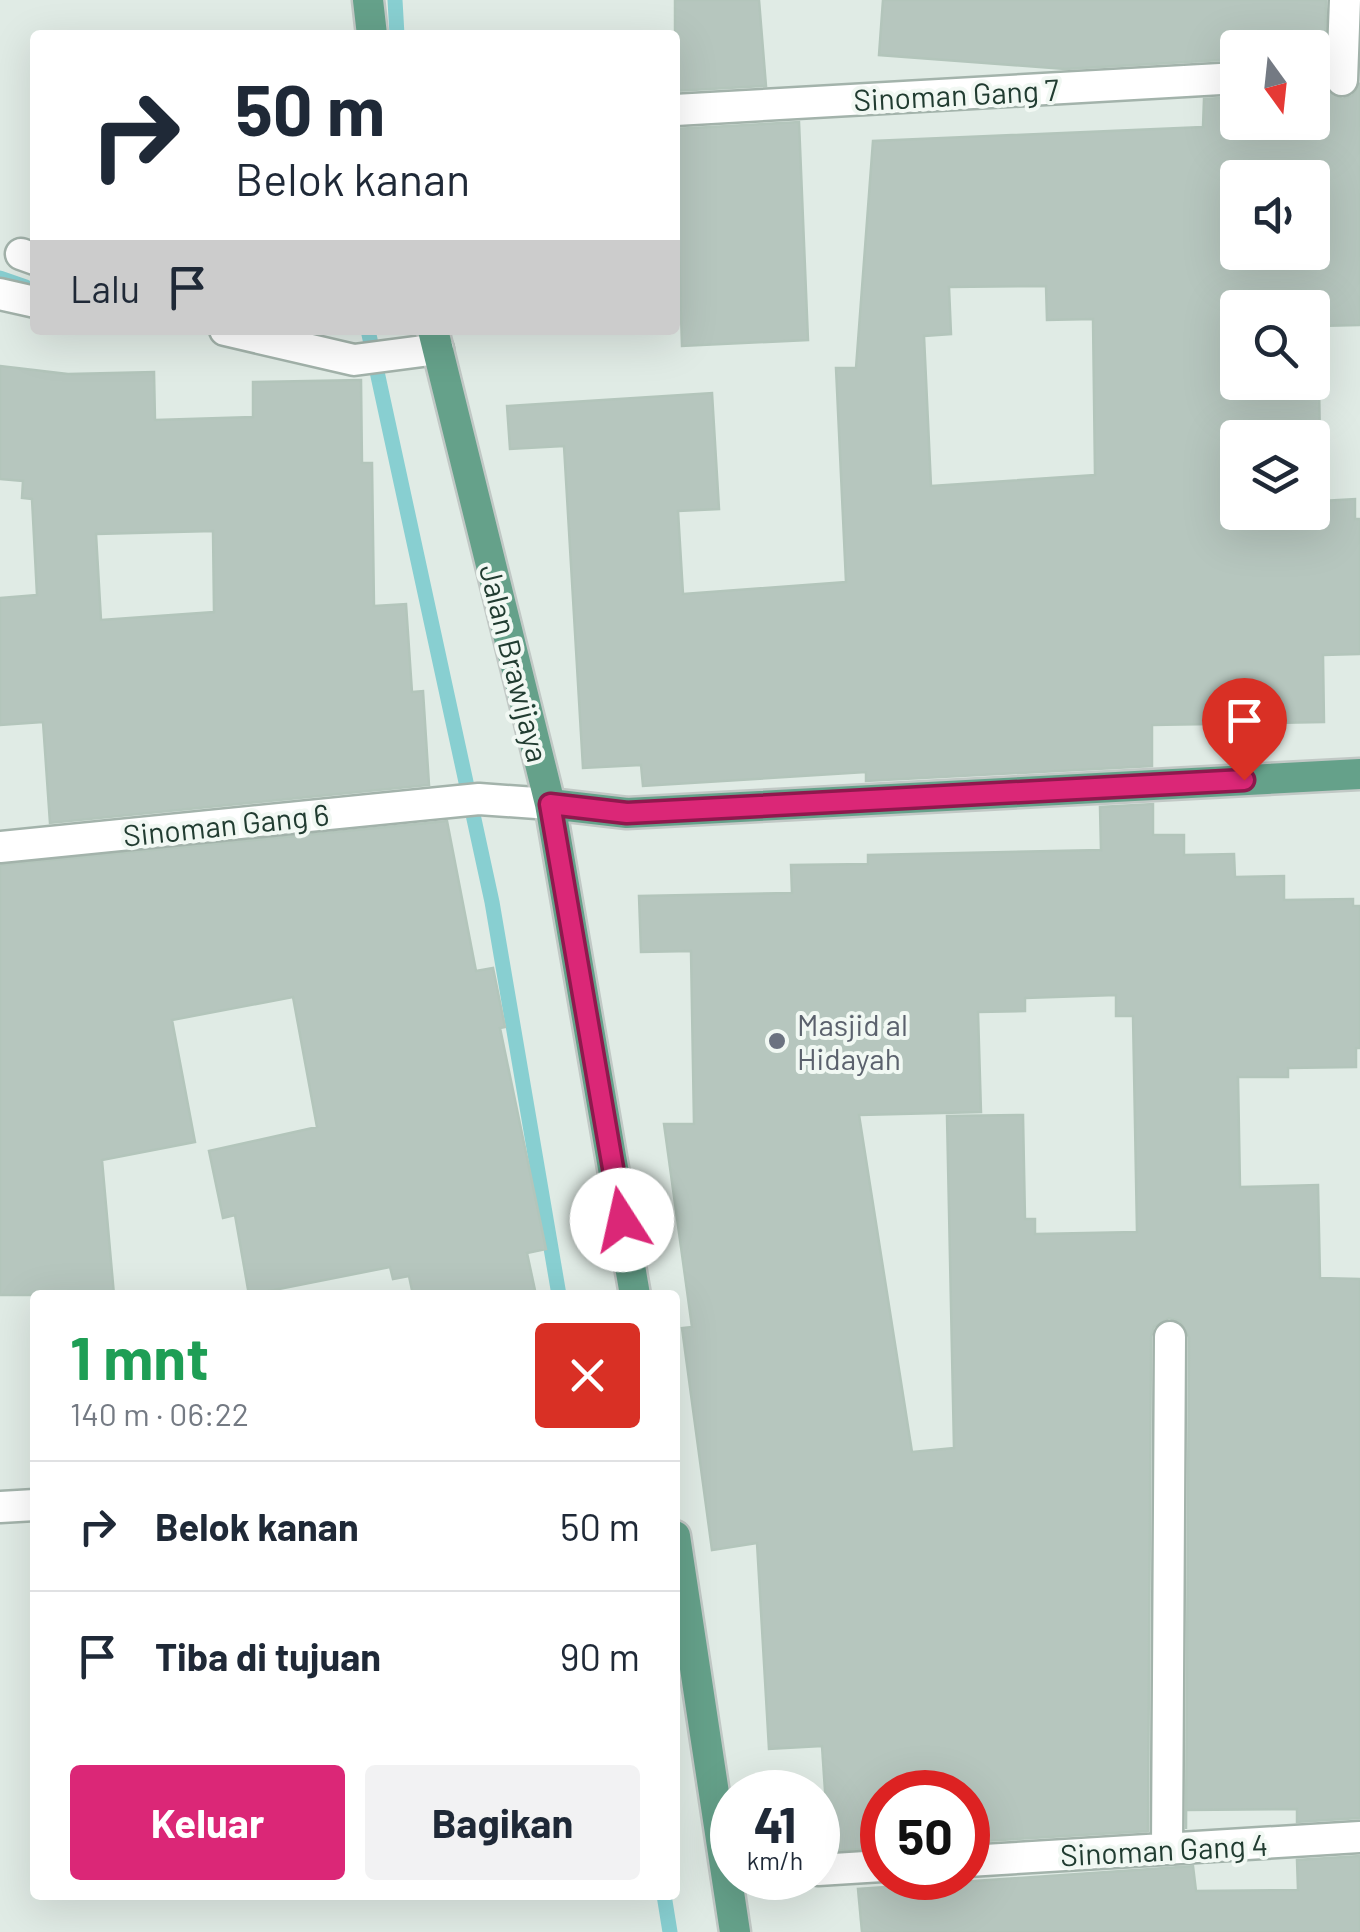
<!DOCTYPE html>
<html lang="id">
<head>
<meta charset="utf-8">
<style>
  body { margin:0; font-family:Barlow,sans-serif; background:#f2f2f3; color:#1f2937; height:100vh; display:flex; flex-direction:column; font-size:38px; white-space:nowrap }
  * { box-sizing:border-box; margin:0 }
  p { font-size:32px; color:#747a83 }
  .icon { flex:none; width:55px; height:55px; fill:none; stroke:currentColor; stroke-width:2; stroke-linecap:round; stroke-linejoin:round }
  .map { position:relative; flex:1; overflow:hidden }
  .sheet { position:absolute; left:30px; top:1290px; width:650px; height:610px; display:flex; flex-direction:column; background:#fff; border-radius:10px; box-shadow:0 10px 40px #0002 }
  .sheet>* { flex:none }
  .guide { position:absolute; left:30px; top:30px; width:650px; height:305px; border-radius:10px; box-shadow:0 10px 40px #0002; background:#fff; color:#1f2937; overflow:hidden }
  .needle { width:65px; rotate:165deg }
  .controls { position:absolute; left:1220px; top:30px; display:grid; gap:20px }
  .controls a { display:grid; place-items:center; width:110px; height:110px; border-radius:10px; background:#fff; box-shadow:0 10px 40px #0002; font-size:50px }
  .speed { position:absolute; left:710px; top:1770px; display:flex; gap:20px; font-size:50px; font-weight:700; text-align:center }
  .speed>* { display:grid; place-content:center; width:130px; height:130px; border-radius:50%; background:#fff; box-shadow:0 10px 40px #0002; line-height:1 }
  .speed small { font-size:25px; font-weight:400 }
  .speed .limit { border:15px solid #d22; background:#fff; color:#111 }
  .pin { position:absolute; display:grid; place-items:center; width:85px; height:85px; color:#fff; margin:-102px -42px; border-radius:50% 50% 50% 0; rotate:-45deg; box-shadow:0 0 10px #0007 }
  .pin .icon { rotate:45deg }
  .me { position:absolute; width:110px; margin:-55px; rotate:350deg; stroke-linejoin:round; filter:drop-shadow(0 0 8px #0008) }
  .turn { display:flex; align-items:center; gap:35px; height:210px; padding:0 40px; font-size:45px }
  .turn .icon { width:130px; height:130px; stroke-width:2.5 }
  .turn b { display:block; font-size:70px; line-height:85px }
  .then { display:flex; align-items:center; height:95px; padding:0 40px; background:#0003; gap:20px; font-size:38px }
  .round { display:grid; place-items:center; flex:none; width:105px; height:105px; border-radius:10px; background:#f2f2f3 }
  .overview { display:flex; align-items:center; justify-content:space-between; height:170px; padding:0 40px }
  h1 { font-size:60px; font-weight:700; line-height:75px; color:#1e9e55 }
  .action { display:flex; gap:20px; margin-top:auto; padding:20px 40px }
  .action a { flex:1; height:115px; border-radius:10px; background:#db2777; color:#fff; font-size:40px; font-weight:700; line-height:115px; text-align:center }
  .action a+a { background:#f2f2f3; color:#1f2937 }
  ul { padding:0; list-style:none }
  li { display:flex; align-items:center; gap:30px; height:130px; padding:0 40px; border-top:2px solid #e0e1e3 }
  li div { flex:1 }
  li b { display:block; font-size:38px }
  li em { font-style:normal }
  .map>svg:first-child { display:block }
</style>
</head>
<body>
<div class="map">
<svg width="1360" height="1932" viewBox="0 0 1360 1932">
  <rect width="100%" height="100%" fill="#e0ebe5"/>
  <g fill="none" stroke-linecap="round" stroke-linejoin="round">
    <path stroke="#88cfd1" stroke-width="15" d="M395,0L397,35
      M0,278L26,287
      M368,330L492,902L559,1295
      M664,1895L670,1932"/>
  </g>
  <path fill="#b6c6be" stroke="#b3c5bb" stroke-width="2.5" fill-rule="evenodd" d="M675,0H759L766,86L675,91Z
    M883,0H1326L1325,88L1342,99L1352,96L1360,84V325L1318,326L1321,501L1355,499V519H1360V654L1323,655L1324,722L1152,725V766L866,781V772L643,786L641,765L583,768L564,446L510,449L507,406L712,393L719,509L678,511L683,594L846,582L836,368H856L873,141L1203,127L1204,99L1238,97V122H1312V48H1238V59L1065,69L879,55ZM1238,178H1312V252H1238ZM1046,286L1047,320L1093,319L1095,475L931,486L924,336L951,334L949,287ZM1238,308H1312V382H1238ZM1238,438H1312V512H1238Z
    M799,122L808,340L682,346L675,129Z
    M0,366L68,374L154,372L155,420L253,417V382L361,380L362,463H372L374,606L406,604L412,692L423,691L429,785L50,823L43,722L0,725V598L37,595L32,499L22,498L23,481L0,479ZM213,531L214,612L101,620L96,534Z
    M1153,804V835H1184V855L1234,854L1235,877L1284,876V900L1353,899V906H1360V1048H1356V1067L1288,1068V1077H1238L1240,1187L1318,1185L1320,1278L1360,1279V1818L1297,1822V1809L1186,1810V1829L1189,1337L1180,1321L1169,1318L1154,1327L1151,1337L1148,1831L968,1842V1792H882V1848L829,1851L822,1746L769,1749L757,1543L712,1550L682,1328L692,1327L664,1124H694L691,951L641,952L639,896L792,893L791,865L868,864V855L1101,850L1100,807ZM1116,995V1016H1133L1137,1232L1035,1234V1219H1025L1023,1115L947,1116L954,1448L912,1452L859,1115L981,1112L978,1012L1025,1011V998Z
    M447,821L476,971L493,968L505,1027L500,1028L546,1249L527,1253L536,1295H413L409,1276L393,1279L390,1267L249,1295L235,1215L223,1218L209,1151L317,1127L293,997L172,1020L195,1142L102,1160L114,1295H0V865Z
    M1360,1856V1932H862L858,1889L1193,1866L1196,1891L1298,1890L1297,1860Z"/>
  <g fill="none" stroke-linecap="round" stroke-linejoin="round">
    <defs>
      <path id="minor" d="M1342,80L1345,0
        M675,110L1238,78
        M21,254L35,259
        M0,294L35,302
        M225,330L354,360L438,349
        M0,847L479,799L550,804
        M0,1507L35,1505
        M1167,1849L1170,1337
        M968,1861L1360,1837
        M818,1870L882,1866"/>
      <path id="major" d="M368,0L372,35
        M433,330L550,804L635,1295
        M550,804L627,813L1360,774
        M675,1536L735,1932"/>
    </defs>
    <use href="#minor" stroke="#a3b3ab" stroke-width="35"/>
    <use href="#major" stroke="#c1c8c5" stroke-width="35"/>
    <use href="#minor" stroke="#fff" stroke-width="30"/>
    <use href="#major" stroke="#65a18a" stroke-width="30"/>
  </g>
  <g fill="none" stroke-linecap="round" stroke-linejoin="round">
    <defs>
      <path id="route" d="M622,1220L550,804L627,813L1244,780"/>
    </defs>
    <use href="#route" stroke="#8e194d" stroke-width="25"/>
    <use href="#route" stroke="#db2777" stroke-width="18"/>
  </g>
  <circle fill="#6b7280" stroke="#f1f8f3" stroke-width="4" cx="777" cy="1041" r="10"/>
  <g text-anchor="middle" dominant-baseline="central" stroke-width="8" stroke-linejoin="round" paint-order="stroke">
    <g font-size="30" fill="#213c31" stroke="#f1f8f3">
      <text transform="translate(956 94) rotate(-3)">Sinoman Gang 7</text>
      <text transform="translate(515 663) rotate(76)">Jalan Brawijaya</text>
      <text transform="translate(226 824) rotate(-6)">Sinoman Gang 6</text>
      <text transform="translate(1164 1849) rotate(-3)">Sinoman Gang 4</text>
    </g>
    <g font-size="30" fill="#5b616d" stroke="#f1f8f3" text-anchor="start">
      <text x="797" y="1024">Masjid al<tspan x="797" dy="34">Hidayah</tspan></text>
    </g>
  </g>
</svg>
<div class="controls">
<a><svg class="needle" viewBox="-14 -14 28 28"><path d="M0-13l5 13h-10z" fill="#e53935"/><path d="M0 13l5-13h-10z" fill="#747a83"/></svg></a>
<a><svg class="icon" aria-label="sound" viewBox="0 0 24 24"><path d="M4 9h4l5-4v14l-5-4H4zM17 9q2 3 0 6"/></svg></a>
<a><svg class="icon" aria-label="search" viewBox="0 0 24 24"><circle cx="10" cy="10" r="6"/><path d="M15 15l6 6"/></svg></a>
<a><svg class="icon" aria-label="layers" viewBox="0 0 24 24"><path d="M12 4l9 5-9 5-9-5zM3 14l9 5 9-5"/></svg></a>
</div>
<div class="speed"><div>41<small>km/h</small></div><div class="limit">50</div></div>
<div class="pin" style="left:1244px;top:780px;background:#d93025"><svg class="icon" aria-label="arrive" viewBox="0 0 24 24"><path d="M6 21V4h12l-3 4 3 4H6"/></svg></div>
<svg class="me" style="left:622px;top:1220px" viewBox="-20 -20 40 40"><circle r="19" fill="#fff"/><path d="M0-13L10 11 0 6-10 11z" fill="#db2777"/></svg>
<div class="guide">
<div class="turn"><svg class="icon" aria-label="right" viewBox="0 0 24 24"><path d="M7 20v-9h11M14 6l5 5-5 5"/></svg><div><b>50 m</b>Belok kanan</div></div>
<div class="then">Lalu<svg class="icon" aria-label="arrive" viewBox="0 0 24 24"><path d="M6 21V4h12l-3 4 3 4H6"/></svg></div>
</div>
<section class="sheet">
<div class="overview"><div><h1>1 mnt</h1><p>140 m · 06:22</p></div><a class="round" style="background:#d93025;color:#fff"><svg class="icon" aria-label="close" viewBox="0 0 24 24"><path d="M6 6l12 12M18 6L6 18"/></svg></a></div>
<ul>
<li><svg class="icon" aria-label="right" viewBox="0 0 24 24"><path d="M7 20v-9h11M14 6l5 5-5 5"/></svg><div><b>Belok kanan</b></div><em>50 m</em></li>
<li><svg class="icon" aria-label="arrive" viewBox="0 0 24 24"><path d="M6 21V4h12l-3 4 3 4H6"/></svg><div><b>Tiba di tujuan</b></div><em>90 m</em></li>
</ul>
<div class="action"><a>Keluar</a><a>Bagikan</a></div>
</section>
</div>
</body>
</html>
